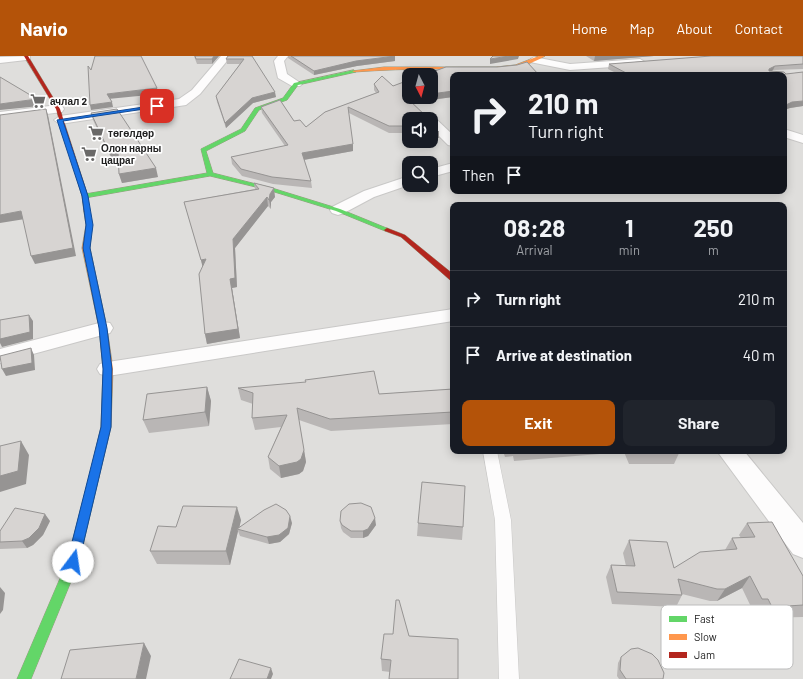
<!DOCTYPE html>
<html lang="en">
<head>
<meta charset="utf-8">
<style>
  body { margin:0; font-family:Barlow,sans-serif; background:#20242c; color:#f1f3f6; height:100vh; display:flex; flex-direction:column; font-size:15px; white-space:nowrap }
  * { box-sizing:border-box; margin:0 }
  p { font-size:13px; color:#9ea1a6 }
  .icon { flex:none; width:22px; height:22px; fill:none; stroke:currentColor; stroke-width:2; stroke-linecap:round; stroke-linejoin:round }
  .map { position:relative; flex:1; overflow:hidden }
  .details { position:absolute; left:450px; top:146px; width:337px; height:252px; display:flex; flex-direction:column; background:#171b24; border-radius:8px; box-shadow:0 2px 10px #0003 }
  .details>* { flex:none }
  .banner { position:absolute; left:450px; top:16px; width:337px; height:122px; border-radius:8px; box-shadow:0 2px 10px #0003; background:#171b24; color:#f1f3f6; overflow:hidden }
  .needle { width:26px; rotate:174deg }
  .buttons { position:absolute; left:402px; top:12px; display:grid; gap:8px }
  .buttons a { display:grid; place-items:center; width:36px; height:36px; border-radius:8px; background:#171b24; box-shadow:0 2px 10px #0003; font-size:20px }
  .pin { position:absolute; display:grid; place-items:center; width:34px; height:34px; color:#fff; margin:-17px; border-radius:8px; box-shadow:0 2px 6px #0006 }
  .me { position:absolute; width:44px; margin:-22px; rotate:14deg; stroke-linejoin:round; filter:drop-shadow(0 0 3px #0008) }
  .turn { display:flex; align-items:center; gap:14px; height:84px; padding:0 12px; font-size:18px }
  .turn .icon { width:52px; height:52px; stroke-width:2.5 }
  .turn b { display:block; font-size:28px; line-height:34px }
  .then { display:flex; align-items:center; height:38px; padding:0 12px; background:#0003; gap:8px; font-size:15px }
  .eta { display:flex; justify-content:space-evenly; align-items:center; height:68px; text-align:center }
  .eta b { font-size:24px; font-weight:700; line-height:28px }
  .action { display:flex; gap:8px; margin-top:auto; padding:8px 12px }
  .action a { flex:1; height:46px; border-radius:8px; background:#b45309; color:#fff; font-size:16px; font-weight:700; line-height:46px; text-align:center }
  .action a+a { background:#20242c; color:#f1f3f6 }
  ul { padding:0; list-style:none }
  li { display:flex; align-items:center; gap:12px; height:56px; padding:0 12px; border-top:1px solid #363941 }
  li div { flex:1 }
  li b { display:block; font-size:15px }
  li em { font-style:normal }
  header { display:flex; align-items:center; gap:24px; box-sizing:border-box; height:56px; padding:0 20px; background:#b45309; color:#fff }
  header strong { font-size:19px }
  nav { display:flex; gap:22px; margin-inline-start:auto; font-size:14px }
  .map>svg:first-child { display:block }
</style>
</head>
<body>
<header>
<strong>Navio</strong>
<nav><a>Home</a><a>Map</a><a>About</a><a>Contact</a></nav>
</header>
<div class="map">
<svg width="803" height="623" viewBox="0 0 803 623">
  <rect width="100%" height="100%" fill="#f0eeeb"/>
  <path fill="#dfdedc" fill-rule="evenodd" d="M0,0H803V623H0ZM409,19H431V41H409ZM453,19H784V135H453ZM409,63H431V85H409ZM409,107H431V129H409ZM453,149H784V395H453Z"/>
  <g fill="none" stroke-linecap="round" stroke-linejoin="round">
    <defs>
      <path id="lane" d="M483,395H497L511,464L519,623H499L495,464Z"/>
      <path id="street" d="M30,0V3L26,4L0,7V1Z
        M221,0H231L200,38L186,49L60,68L54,64L60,60L179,43L192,34Z
        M278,0H288L284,5L287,18L302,28L300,30H292L278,22L274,5Z
        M534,1L570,8L640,3L645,6L640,9L570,14L530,6L529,4Z
        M58,49L62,50L64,53L62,56L0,64V56Z
        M431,61L435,62L453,79V90L448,89L431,72V63H426Z
        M784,73L803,79V87L784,81Z
        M453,107V115L431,121V113Z
        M409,120V129L374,141L344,157L338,159L332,157L330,154L332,151L364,135Z
        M453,253V265L108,320L100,318L97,313L100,308L108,306Z
        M103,266L110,267L113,272L110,277L0,307V293Z
        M717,395H744L803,467V502L793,498Z"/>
      <path id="fast" d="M354,14L356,16L298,29L287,44L259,54L245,75L206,95L213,117L272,132L340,153L389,173V175H385L336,155L268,134L210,120L85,142L82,140L85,138L207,117L201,93L241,73L255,52L283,42L294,27Z
        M94,417L98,418L99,421L79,506L31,623H17L67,506L89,421L90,418Z"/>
      <path id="slow" d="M539,0H545C514,19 471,13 437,13C409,13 382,14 354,16L352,15L384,11H496L515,9Z
        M87,154L90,156L92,169L90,192L107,272L113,313L111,371L99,421L98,424L94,425L90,424L89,421L101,371L103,313L99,272L82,192L86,169L84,156Z"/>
      <path id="jam" d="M24,0H28L60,53L88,140L89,157L84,156L82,140L56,53Z
        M387,172L405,179L453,218V224H450L401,181L385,175L384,174Z"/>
    </defs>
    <use href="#lane" stroke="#c9c8c7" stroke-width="1"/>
    <use href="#street" stroke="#c9c8c7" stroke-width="2"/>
    <use href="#fast" stroke="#999a82" stroke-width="1"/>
    <use href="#slow" stroke="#999a82" stroke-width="1"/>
    <use href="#jam" stroke="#999a82" stroke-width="1"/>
    <use href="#lane" fill="#fdfcfc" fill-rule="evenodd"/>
    <use href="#street" fill="#fdfcfc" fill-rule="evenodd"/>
    <use href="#fast" fill="#63d668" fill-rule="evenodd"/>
    <use href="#slow" fill="#ff974d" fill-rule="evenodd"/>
    <use href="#jam" fill="#b3261e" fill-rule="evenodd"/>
  </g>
  <path fill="#b9b6b5" d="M194,0H219L212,8H197Z
    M252,0L276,41L253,47L226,72L217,46L216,40L240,8H227L226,3Z
    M288,0H395V5L357,10L314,19L288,2Z
    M586,0H654L594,5Z
    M711,0H803V13L773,14L772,15L784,16L786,18L803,16V50L790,52L784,54V19H620L608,13L609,8Z
    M527,6L539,19H453V41L411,47L429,63H409V82L405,77H389L349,57L353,95L304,104L311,125L312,132L273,128L242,120L232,108L231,101L285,90L262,57L261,51L280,44L294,65L300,64L306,71L325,56L376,37L374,34V28L382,20L393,30L409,24V41H431V19H424L446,11H497L517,9Z
    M91,57L158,121L122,127L119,118V105L113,106L93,64Z
    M254,127L275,141L271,146V153L268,150L235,192L237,231L232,232L240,282L207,288L205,278L203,211L184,146L255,133Z
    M207,331L211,345L209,370L149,377L143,364Z
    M238,332L379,338L453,333V368L331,375L299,364L306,406L303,415L299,418L281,422L270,413L268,401L281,371L255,374L252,362L253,348L241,344Z
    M503,395H680L674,408H629L624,396L514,405L513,400L505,401Z
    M241,464L239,472L292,467L289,478L280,486L269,488L240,480L238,475L230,509L157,508L150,495L176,471Z
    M50,465L43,479L33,489L27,492L0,493V475Z
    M340,465L376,469L368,480L363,482H351L343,476L341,472Z
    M418,467L463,471L462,484L417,480Z
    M747,467L803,520V561L763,562L759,555H753L742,532L717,545H710L682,538V539L676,551L612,548L606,521L611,509L626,510L623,497L629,484L674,512L725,494L732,482H741L739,479Z
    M393,578L390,616L382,615L381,603Z
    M621,601L663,623H619L617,620L618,607Z"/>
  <path fill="#969493" d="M214,0H219L212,8V3Z
    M395,0V5L357,10L314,19V15L356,5Z
    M509,0H519L518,3L490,8V3Z
    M595,0H654L594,5Z
    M775,10L773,14L767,18L769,13Z
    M157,32L159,38L108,43L107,38Z
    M453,35V41L406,47V41H431V38Z
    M275,36L276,41L253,47L226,72L225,67L252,42Z
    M37,43L40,50L0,54V48Z
    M803,45V50L790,52L784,54V50L792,46Z
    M112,46L113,51L91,54L90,49Z
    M46,53L48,59L76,200L35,208L31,200Z
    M439,76V82L431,83V77Z
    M353,88V95L303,104L302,97Z
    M118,96L121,105L113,106L110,98Z
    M156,112L158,121L122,127L119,118Z
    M274,132L275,141L271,146V153L269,144L270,138Z
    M267,141L268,150L235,192L237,231L232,232L240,282L207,288L205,278L230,223L233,183Z
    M21,155L25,163L0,167V159Z
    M206,203L203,213L201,204Z
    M29,259L33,265V283L2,291L0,287V283Z
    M31,292L34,299L35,314L6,320L2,313Z
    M207,331L211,345L209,370L205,356Z
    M21,385L29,399L26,428L0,436V420Z
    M304,394L306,406L303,415L299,418L281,422L279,410Z
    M237,451L241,464L239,473H237L238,475L230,509L226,495Z
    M45,458L50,465L43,479L33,489L27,492L22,485Z
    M290,460L292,467L289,478L280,486L269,488L267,481Z
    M375,462L376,469L368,480L363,482V475Z
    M750,520L742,532L717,545L725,533Z
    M0,531L5,537L3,554L0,558Z
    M144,587L151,600L146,623H136Z
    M271,612L273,618L271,623H267Z"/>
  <path fill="#d7d4d2" stroke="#969493" d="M95,0H141L157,32L107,38L112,46L90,49L88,10L91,14Z
    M195,0H214L212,3H196Z
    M228,0H252L275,36L252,42L225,67L216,40L244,3H226Z
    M291,0H395L356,5L314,15Z
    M493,0H509L490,3Z
    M711,0H803V8L775,10L769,13V15L784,16L786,18L803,16V45L792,46L784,50V19H630L609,8Z
    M527,6L539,19H453V35L431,38V19H424L446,11H497L517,9Z
    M382,20L393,30L409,24V41H406L429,63H409V75L405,70H389L348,51L353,88L302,97L311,125L272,121L241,113L231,101L288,89L261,51L280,44L294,65L300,64L306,71L325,56L379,36L374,28Z
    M0,21L37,43L0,48Z
    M46,53L73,192L31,200L21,155L0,159V59Z
    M117,53L156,112L119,118L118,96L110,98L91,57Z
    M431,68L439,76L431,77Z
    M254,127L274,132L270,138L269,144L267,141L233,183L235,222L230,223L238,273L205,278L199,218L206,203L201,204L184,146L259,133Z
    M29,259L30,276L0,283V264Z
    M31,292L32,307L2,313L0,300Z
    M374,315L379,338L453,333V356L330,363L297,352L304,394L301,403L297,406L279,410L268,401L287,359L252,362L253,337L238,332L306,326L305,324Z
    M207,331L205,356L143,364L147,338Z
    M21,385L18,415L0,420V390Z
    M422,426L465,430L463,471L418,467Z
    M361,447L371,451L375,462L368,473L363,475H351L342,469L340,465L341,455L349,448Z
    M276,448L286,454L290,460L288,472L279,479L267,481L237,473L264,454Z
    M183,450L237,451L226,495H150L158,470L176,471Z
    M15,452L45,458L39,472L29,482L22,485L0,486V475Z
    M772,466L803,520V549L772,551L768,543H762L750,520L725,533H717L678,523L682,539L617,536L611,509L635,510L629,484L667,486L674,512L700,496L737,493L732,482L755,481L747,467Z
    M396,544H399L409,580L458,583V623H389L391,604L381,603L384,578H393Z
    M144,587L136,623H61L70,594Z
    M638,592L652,598L658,604L664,617L663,623H626L620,614L621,601L631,593Z
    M239,603L271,612L267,623H230Z"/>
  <path fill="#1a73e8" stroke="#114b97" d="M157,49L158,51L63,65L88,140L93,169L90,192L107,272L112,313L111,371L79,506L78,510L73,512L69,510L67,506L101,371L103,313L99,272L83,192L86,169L82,140L57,64Z"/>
  <defs>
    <symbol id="supermarket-bare" viewBox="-9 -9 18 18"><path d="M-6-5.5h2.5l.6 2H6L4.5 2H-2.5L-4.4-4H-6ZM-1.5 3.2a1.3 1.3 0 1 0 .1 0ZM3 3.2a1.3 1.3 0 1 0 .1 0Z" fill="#6a6968" stroke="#fff" stroke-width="2.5" paint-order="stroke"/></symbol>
  </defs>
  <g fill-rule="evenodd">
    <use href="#supermarket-bare" x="27" y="34" width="22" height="22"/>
    <use href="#supermarket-bare" x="85" y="66" width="22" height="22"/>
    <use href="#supermarket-bare" x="78" y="87" width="22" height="22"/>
  </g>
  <g text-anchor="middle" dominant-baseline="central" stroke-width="3.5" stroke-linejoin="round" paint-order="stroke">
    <g font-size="10" font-weight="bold" fill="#222" stroke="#fff" text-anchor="start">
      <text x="50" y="45">ачлал 2</text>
      <text x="108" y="77">төгөлдөр</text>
      <text x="101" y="92">Олон нарны<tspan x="101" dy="12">цацраг</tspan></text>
    </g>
  </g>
  <rect x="661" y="549" width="132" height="64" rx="6" fill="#fff" stroke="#bdbdbd" stroke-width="1"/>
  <rect x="669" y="560" width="18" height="6" fill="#63d668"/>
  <rect x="669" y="578" width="18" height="6" fill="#ff974d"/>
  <rect x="669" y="596" width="18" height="6" fill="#b3261e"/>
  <g font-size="11" fill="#222">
    <text x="694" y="567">Fast</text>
    <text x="694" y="585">Slow</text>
    <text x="694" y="603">Jam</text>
  </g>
</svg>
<div class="buttons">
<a><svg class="needle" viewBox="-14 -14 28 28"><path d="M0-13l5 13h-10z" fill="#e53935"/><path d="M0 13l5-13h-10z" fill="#9ea1a6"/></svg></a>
<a><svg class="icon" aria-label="sound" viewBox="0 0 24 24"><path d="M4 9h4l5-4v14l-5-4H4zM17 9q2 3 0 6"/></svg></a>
<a><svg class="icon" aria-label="search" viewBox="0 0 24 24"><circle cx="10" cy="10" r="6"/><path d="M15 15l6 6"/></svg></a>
</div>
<div class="pin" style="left:157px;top:50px;background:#d93025"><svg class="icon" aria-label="arrive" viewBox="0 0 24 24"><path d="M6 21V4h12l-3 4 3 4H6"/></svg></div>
<svg class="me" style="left:73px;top:506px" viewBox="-20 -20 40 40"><circle r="19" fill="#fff"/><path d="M0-13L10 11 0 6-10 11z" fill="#1a73e8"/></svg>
<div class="banner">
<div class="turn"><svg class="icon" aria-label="right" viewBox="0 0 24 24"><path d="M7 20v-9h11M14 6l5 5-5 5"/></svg><div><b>210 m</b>Turn right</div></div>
<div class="then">Then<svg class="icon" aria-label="arrive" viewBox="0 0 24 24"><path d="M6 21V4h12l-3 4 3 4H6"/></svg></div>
</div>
<section class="details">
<div class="eta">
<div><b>08:28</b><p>Arrival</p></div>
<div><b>1</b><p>min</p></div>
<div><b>250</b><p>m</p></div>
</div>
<ul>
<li><svg class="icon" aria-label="right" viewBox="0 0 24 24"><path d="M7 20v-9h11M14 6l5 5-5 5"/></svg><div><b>Turn right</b></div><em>210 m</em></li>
<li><svg class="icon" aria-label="arrive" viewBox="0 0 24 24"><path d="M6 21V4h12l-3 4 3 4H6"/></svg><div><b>Arrive at destination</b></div><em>40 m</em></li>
</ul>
<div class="action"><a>Exit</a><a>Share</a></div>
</section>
</div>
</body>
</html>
